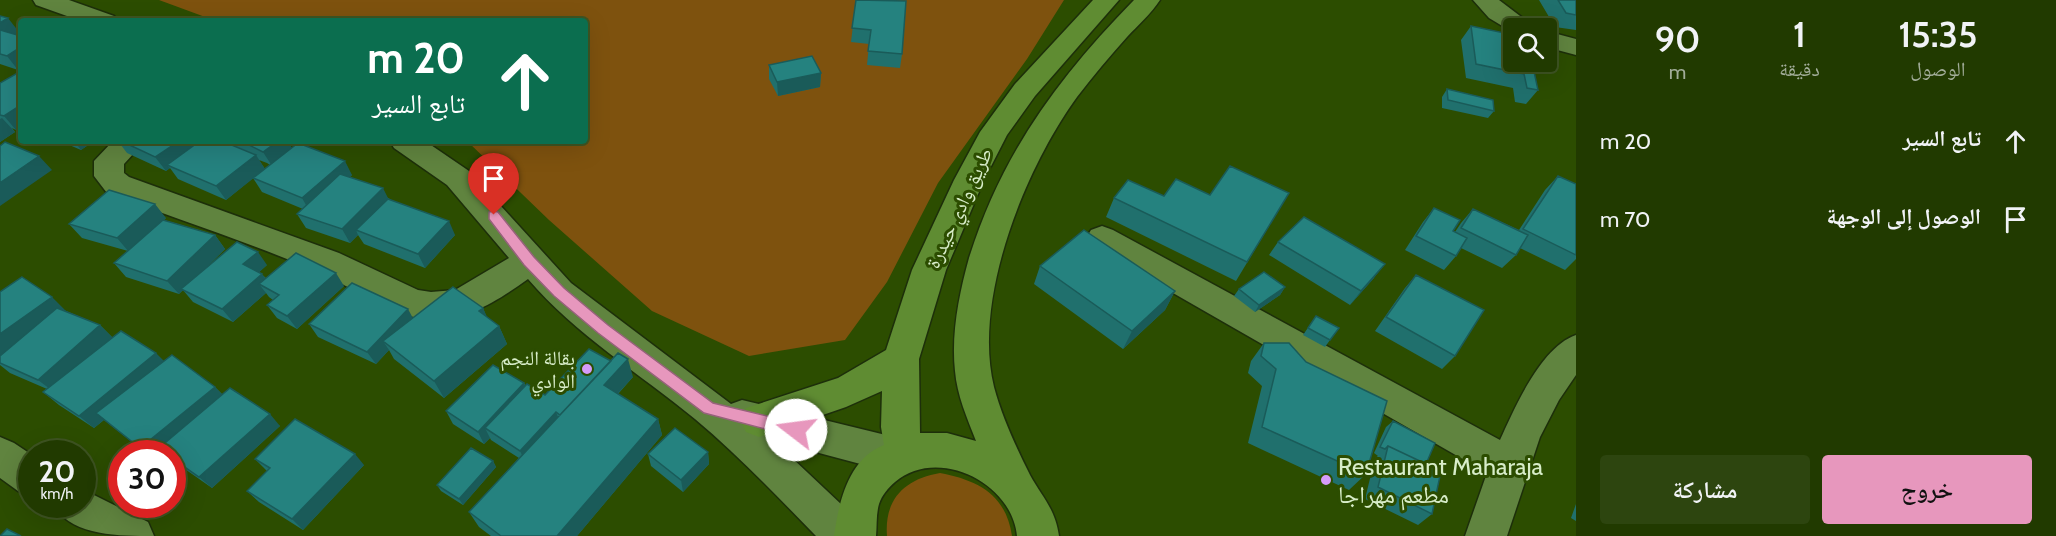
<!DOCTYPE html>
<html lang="ar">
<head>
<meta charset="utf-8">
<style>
  body { margin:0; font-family:Cabin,"Noto Naskh Arabic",sans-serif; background:#2d450f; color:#f1f3f6; direction:rtl; height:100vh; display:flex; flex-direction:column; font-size:22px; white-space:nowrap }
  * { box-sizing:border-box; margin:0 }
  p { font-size:20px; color:#a2ad99 }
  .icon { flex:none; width:33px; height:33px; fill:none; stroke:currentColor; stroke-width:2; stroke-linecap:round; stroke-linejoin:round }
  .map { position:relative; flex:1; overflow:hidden; direction:ltr }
  .drawer { display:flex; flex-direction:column; background:#213a00; width:480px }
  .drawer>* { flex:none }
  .hud { position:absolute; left:18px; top:18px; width:570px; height:126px; border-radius:6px; box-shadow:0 6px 24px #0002,0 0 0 2px #3e5422; direction:rtl; background:#0b6e4f; color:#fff; overflow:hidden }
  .controls { position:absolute; left:1503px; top:18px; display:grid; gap:12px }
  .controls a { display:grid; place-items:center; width:54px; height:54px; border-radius:6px; background:#213a00; box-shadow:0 6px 24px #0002,0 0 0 2px #3e5422; font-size:30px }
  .speed { position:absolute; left:18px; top:440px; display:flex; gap:12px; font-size:30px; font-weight:700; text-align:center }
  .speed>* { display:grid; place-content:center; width:78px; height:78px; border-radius:50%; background:#213a00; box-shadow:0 6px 24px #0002,0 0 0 2px #3e5422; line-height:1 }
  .speed small { font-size:15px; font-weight:400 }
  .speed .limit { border:9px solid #d22; background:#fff; color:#111 }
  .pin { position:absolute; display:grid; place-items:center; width:51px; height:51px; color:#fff; margin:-62px -26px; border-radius:50% 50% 50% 0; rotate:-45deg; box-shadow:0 0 6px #0007 }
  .pin .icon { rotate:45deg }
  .me { position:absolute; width:66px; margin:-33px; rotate:285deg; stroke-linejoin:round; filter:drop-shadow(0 0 4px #0008) }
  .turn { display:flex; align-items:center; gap:21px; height:126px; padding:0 24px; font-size:27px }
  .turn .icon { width:78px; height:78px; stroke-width:2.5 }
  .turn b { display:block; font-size:42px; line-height:51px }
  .eta { display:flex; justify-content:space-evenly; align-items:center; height:102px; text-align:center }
  .eta b { font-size:36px; font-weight:600; line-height:42px }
  .button { display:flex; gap:12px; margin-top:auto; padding:12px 24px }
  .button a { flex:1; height:69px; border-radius:6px; background:#e797bd; color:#111; font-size:24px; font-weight:600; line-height:69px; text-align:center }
  .button a+a { background:#2d450f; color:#f1f3f6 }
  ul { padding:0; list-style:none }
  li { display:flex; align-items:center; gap:18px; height:78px; padding:0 24px }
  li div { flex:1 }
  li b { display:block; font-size:22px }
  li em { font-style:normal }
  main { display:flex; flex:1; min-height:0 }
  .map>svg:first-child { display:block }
</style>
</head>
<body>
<main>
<section class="drawer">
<div class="eta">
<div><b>15:35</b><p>الوصول</p></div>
<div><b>1</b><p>دقيقة</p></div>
<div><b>90</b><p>m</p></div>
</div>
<ul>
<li><svg class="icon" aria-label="ahead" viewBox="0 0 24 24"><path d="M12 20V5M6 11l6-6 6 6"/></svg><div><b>تابع السير</b></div><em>20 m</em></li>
<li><svg class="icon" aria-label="arrive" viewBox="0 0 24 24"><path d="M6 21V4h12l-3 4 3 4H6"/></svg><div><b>الوصول إلى الوجهة</b></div><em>70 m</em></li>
</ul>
<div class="button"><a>خروج</a><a>مشاركة</a></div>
</section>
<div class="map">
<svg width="1576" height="536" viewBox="0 0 1576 536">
  <rect width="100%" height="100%" fill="#2c4d00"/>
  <path fill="#7e520e" d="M159,0H1064L1027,59L938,183L887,282L845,340L749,356L652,311L549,220L467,141H585V21H216Z
    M940,473C977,480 1006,494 1012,536H887C884,499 905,479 940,473Z"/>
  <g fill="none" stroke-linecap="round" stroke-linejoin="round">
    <defs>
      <path id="minor" d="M33,0H69L114,16L118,21H81L36,5Z
        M1473,0H1499L1536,28H1514V33L1489,18Z
        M1546,31L1576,39V55L1546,47Z
        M113,141H145L124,164V173L129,177L339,253L418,290L431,292L455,290L509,258L447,185L394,148L390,141H425L469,171L571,283L731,404L742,400L898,438L912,444L917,456L912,468L898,474L774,441L860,522L866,536H816C777,496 738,455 695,419C639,373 576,335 528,279C500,299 468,320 433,320C391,318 354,287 316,271C248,242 177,219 107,193L94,176V161Z
        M1102,226L1113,230L1500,440C1515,407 1541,347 1576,335V375L1559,400L1540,437L1507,536H1465L1487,473L1091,246L1086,238L1091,230Z
        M0,437L14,443L32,455V496L18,491L0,478Z
        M82,489L148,522L154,536C118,536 70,536 53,504H82Z"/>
      <path id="major" d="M1093,0H1119L1035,96L1007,135L984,180L946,270L919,359L920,433H947L976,441C967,418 957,395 955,371C951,334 959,294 969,258C1002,153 1058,78 1134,0H1160C1151,14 1138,25 1127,37C1110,56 1093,76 1077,97C1026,167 972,298 994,387C1002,417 1016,447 1030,475C1042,497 1055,508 1059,536H1017C1012,482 937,446 895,482C888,488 882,495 879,504C876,514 877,526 876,536H834C839,502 848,459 884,445L881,427L882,391L846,407L759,437L746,432L740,420L746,408L838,378L886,350L912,270L954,180L980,132L1015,84Z"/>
    </defs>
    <use href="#minor" stroke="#1d2f0a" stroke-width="3"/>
    <use href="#major" stroke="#1d2f0a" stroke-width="3"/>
    <use href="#minor" fill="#60843f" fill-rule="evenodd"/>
    <use href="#major" fill="#5f8c32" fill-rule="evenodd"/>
  </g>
  <path fill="#20706d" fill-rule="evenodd" d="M856,0L902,54L900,68L867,65L869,44L851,42Z
    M1539,0H1576V30L1555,27Z
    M0,16L19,32L15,34L18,70L0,64Z
    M1471,26L1514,35L1538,90L1526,104L1515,102L1513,88L1466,78L1461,40Z
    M769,65L821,73L820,87L778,96L769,79Z
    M0,83L16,130L12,128L15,132L0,142Z
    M1447,89L1494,111L1488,118L1442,108V97Z
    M60,141H94L81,150Z
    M118,141H288L291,148L352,175L350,177L455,235L425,268L364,244L358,235L350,243L306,228L297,214L303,209L262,192L253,178L226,200L178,179L170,168L166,171L127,153ZM259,160L267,163L270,165L265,169Z
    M1558,176L1576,184V259L1565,270L1520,248L1516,255L1502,268L1461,248L1456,256L1444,270L1405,250L1423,222L1434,208L1453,231L1455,232L1461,223L1473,209L1519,230L1545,190Z
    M1289,193L1236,281L1106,217L1114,198Z
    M166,218L164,220L215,235L225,249L203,271L267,265L259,272L266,278L344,286L297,329L277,318L267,305L273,300L269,297L266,293L233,322L193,302L183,290L179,294L126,277L114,263L128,251L82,238L69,224Z
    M1278,242L1374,278L1350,305L1269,255Z
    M1040,266L1175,291L1165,310L1123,349L1034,284Z
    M1416,275L1455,356L1442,369L1375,331L1405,288Z
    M1285,287L1280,295L1255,312L1234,296L1239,289Z
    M0,292L66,311L100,325L113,338L164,361L215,387L222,394L280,426L212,488L172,460V453H164L163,452L162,453H146L104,420L94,428L59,405L43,392L47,389L10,373L0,365Z
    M483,308L487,318L499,326L507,344L444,398L394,359L389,350L376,364L318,337L309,324L413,318Z
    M1316,316L1330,340L1325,347L1303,335Z
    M1264,343L1306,362L1366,474L1349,490L1248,443L1262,386L1248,373L1251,361Z
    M633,377L618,394L658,419L662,435L577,536H491L479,527L469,512L519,458L491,440L490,438L484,444L453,424L446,411L524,383L526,386L545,395Z
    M1393,421L1426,464L1432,514L1418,525L1365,499L1375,458L1378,456L1374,453L1386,427Z
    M708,452L709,464L683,492L651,466L648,454Z
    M255,459L364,465L303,530L259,502L247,491L267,471Z
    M493,461L496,467L463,505L441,491L437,485Z
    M1576,504V521L1571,518Z"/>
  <path fill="#1a5b59" d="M8,18L19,32L0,43V23Z
    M21,47V68L18,70L7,56Z
    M821,73L820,87L778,96L777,82Z
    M21,105V127L16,130L4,116Z
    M2,118L15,132L0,142V119Z
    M74,141H94L81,150Z
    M179,141H205L167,165L170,168L166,171L155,157Z
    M278,141H288L293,150L272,166L263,152Z
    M256,155L265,169L226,200L216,186Z
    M39,156L52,170L0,206V183Z
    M345,161L352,175L310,212L302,198Z
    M383,188L390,202L356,230L358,235L350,243L342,229Z
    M155,204L166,218L129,252L117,238Z
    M449,221L455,235L425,268L418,254Z
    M215,235L225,249L183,290L181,289L183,290L179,294L167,281Z
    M258,252L267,265L253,278L243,264Z
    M1385,264L1374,278L1350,305L1361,291Z
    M336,273L344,286L297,329L287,316Z
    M262,274L272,287L259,284L266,293L233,322L222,309Z
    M1285,287L1280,295L1255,312L1259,305Z
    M1175,291L1165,310L1123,349L1132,331Z
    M52,297L66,311L0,358V334Z
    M483,308L491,326L479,311Z
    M408,309L415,322L383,341L389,350L376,364L367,352Z
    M100,325L114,339L54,392L38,380Z
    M499,326L507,344L444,398L434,381Z
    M156,353L169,366L94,428L79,416Z
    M628,359L633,377L609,403L562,417Z
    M524,383L530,396L485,428L490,438L484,444L478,432Z
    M215,387L227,399L159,448L163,452L162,453H146L140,448Z
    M556,412L561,425L526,463L520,451Z
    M270,414L280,426L212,488L199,477Z
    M658,419L662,435L577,536H557Z
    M708,452L709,464L683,492L681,480Z
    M355,454L364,465L303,530L292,519Z
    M493,461L496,467L463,505L459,499Z"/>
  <path fill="#25827f" stroke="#1a5b59" stroke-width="1.5" d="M856,0L906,1L902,54L868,51L871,30L852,28Z
    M1558,0H1576V15L1566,13Z
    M0,16L8,18L0,23Z
    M1471,26L1514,35V62H1532L1538,90L1527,88L1524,74L1476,64Z
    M0,30L21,36V47L7,56L0,54Z
    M812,56L821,73L777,82L769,65Z
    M21,71V105L4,116L0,115V83Z
    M1447,89L1493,100L1494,111L1448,100Z
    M121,141H179L155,157Z
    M200,141H222L256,155L216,186L167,165Z
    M241,141H278L263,152Z
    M5,142L39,156L0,183V146Z
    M298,143L345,161L302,198L253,178Z
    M1230,166L1289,193L1247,262L1114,198L1128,180L1164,196L1176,179L1210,195Z
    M340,174L383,188L342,229L297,214Z
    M1558,176L1576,184V255L1523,229Z
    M109,190L155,204L117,238L69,224Z
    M388,199L449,221L418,254L356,230Z
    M1434,208L1460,220L1453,231L1467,238L1456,256L1416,236Z
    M1473,209L1528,235L1516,255L1461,228Z
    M1304,217L1385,264L1361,291L1278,242Z
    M163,220L215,235L167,281L114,263Z
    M1084,230L1175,291L1132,331L1040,266Z
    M237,242L258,252L243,264L262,274L222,309L181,289Z
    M296,253L336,273L287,316L267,305L279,295L259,284Z
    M1264,272L1285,287L1259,305L1239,289Z
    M1416,275L1484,310L1455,356L1386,317Z
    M22,277L52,297L0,334V292Z
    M352,283L408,309L367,352L309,324Z
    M453,287L483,308L479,311L499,326L434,381L383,341Z
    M57,308L100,325L38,380L0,363V356Z
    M1316,316L1339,328L1330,340L1308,328Z
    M121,331L156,353L79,416L43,392Z
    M1264,343H1289L1306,362L1387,401L1366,474L1262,427L1276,369L1261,356Z
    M589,349L611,361L560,415L556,412L520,451L485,428L527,384L545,395Z
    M618,353L628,359L604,385L658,419L557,536H501L469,512Z
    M172,355L215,387L140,448L96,413Z
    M493,365L524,383L478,432L446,411Z
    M230,388L270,414L199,477L172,458V453H166L159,448Z
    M295,419L355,454L292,519L247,491L270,468L255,459Z
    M1393,421L1435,443L1426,464L1388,446L1385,449L1380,447Z
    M675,428L708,452L681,480L648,454Z
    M1388,446L1441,471L1432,514L1378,487Z
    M471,448L493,461L459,499L437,485Z
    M7,529L21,536H0Z"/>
  <path fill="#e797bd" stroke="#96627b" stroke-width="1.5" d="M494,211L498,212L534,257L564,288L608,325L713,403L796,423L801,425L804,430L801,435L796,437L704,413L598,333L554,296L524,265L489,219V212Z"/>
  <g fill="#d69bfa" stroke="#2c4d00" stroke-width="2">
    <circle cx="587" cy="369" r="6"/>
    <circle cx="1326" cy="480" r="6"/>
  </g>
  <g text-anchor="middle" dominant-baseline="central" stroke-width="6" stroke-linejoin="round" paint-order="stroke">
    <g font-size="20" fill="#d8edc9" stroke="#2c4d00">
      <text transform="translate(959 208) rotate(-65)">طريق وادي حيدرة</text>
    </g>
    <g font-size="20" fill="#d8edc9" stroke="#2c4d00" text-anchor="end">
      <text x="575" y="358">بقالة النجم<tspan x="575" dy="23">الوادي</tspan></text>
    </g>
    <g font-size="24" fill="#d8edc9" stroke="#2c4d00" text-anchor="start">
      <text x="1338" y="466">Restaurant Maharaja<tspan x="1338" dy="28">مطعم مهراجا</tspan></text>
    </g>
  </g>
</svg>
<div class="controls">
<a><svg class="icon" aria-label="search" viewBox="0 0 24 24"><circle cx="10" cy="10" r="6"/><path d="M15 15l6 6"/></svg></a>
</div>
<div class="speed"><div>20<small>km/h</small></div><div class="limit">30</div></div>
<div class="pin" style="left:494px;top:215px;background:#d93025"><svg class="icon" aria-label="arrive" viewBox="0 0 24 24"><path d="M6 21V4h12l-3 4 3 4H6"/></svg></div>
<svg class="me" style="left:796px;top:430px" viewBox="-20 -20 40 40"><circle r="19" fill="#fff"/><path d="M0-13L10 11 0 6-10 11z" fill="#e797bd"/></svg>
<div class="hud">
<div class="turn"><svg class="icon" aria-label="ahead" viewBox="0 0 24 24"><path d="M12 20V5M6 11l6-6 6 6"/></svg><div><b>20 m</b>تابع السير</div></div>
</div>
</div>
</main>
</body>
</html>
